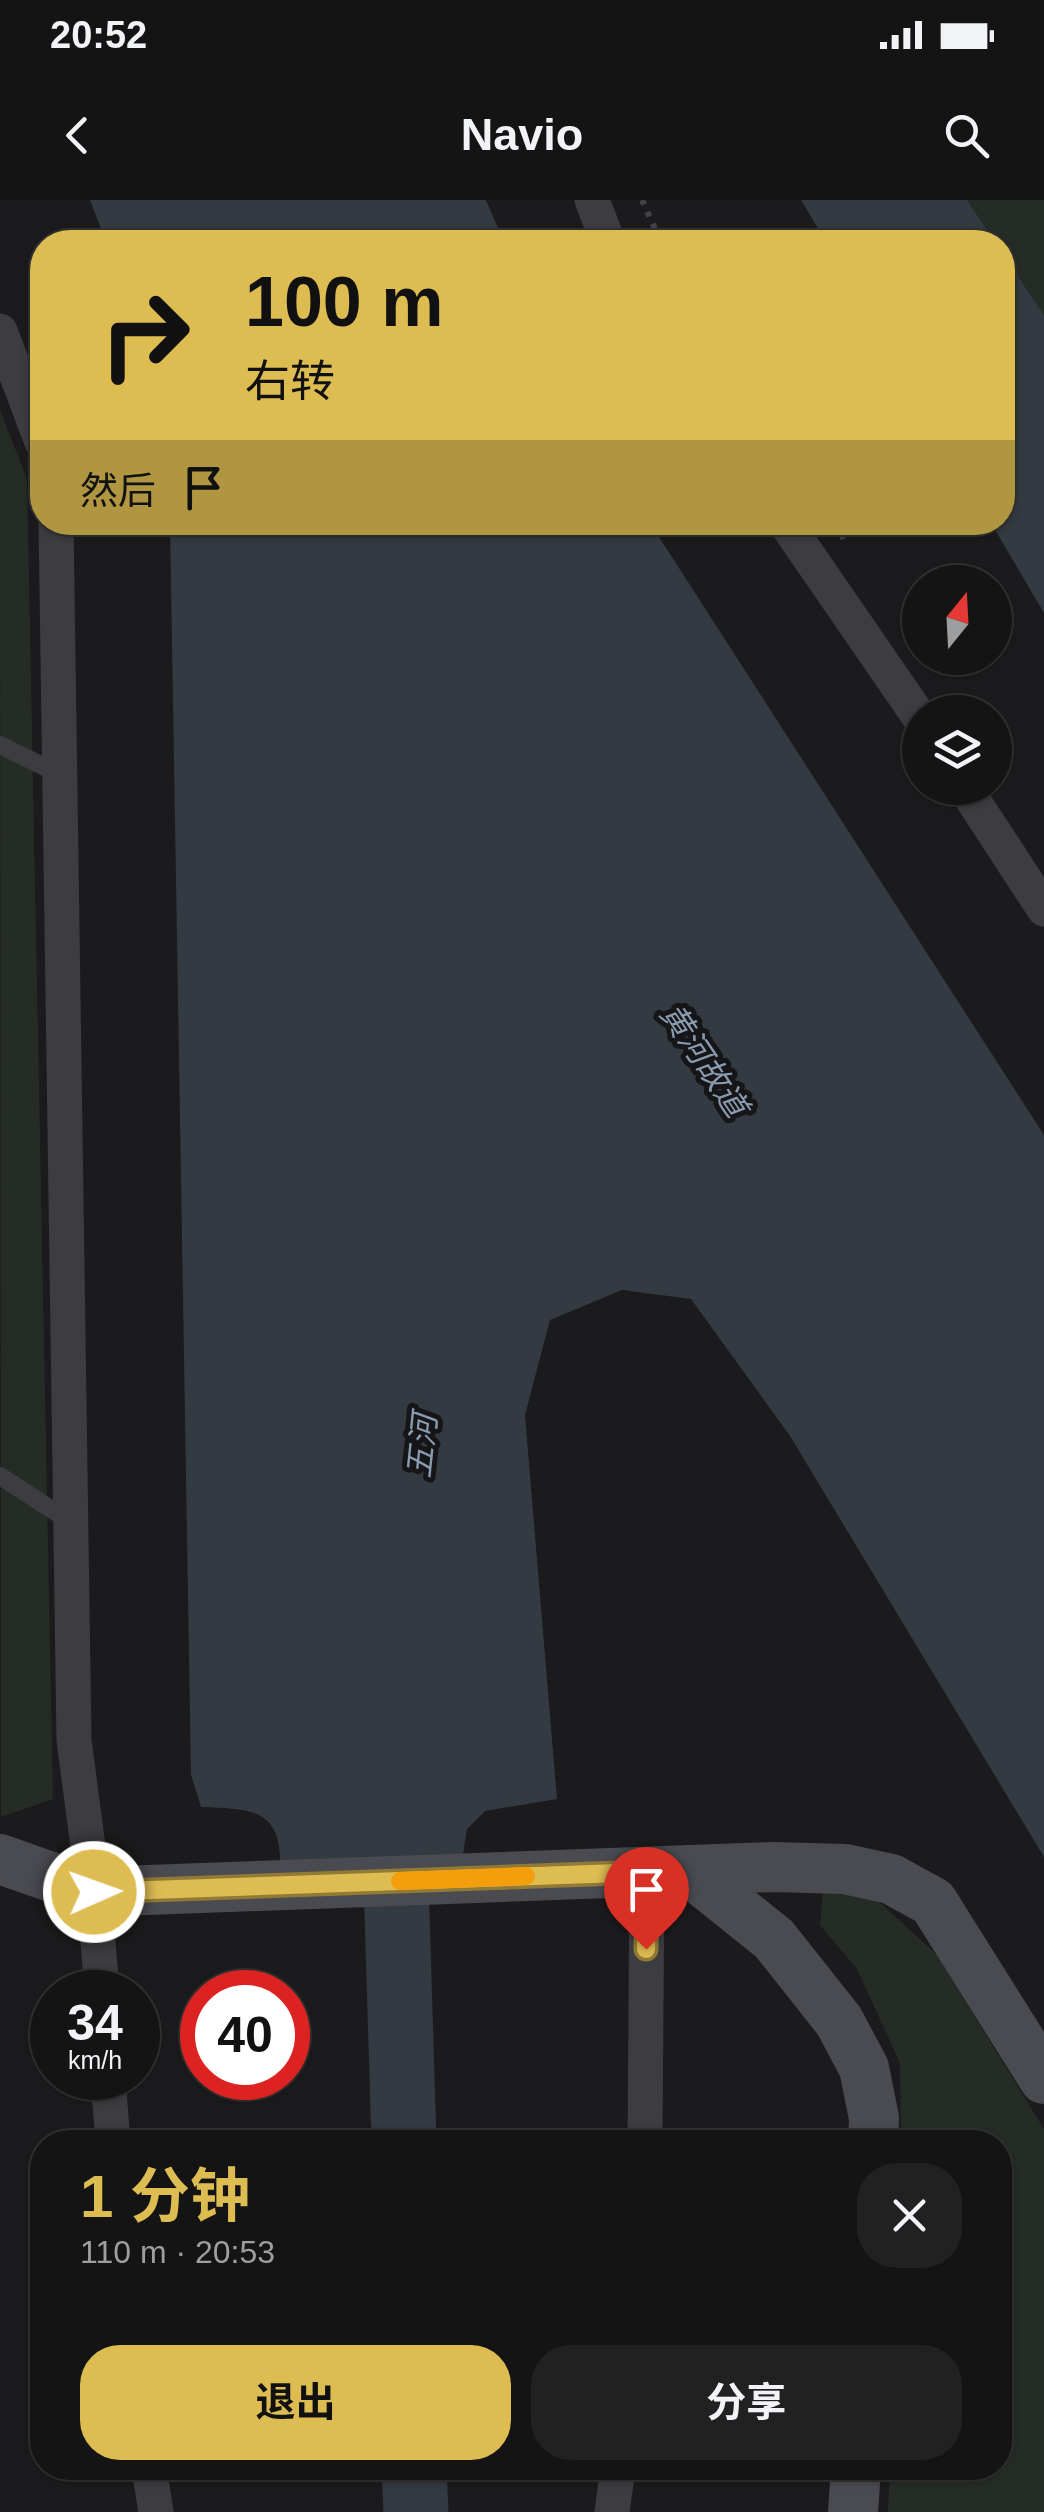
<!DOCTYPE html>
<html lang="zh">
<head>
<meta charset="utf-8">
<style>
  body { margin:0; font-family:Arial,"Noto Sans SC",sans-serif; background:#212122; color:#f1f3f6; height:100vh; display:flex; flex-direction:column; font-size:38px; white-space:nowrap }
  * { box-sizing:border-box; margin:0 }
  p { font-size:32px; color:#9d9ea0 }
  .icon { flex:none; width:55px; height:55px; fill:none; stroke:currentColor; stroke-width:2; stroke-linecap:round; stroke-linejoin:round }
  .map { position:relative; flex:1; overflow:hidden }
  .drawer { position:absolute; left:30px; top:1930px; width:982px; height:350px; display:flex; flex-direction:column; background:#141415; border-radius:40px; box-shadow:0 2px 8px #0004,0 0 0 2px #333334 }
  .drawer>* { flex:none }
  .top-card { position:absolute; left:30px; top:30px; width:985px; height:305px; border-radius:40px; box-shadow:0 2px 8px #0004,0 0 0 2px #333334; background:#ddbc51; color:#111; overflow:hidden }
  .needle { width:65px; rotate:18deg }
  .fabs { position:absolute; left:902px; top:365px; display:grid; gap:20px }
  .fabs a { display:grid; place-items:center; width:110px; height:110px; border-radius:50%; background:#141415; box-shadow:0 2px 8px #0004,0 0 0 2px #333334; font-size:50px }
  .speed { position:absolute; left:30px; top:1770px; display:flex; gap:20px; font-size:50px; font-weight:700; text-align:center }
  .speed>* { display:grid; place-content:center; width:130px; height:130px; border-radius:50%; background:#141415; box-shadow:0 2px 8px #0004,0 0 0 2px #333334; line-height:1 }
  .speed small { font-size:25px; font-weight:400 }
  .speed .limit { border:15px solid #d22; background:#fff; color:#111 }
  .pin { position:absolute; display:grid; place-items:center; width:85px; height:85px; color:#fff; margin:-102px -42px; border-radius:50% 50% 50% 0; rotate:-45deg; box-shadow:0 0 10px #0007 }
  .pin .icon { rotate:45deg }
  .me { position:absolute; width:110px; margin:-55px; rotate:88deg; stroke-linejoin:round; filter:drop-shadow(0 0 8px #0008) }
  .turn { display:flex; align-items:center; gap:35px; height:210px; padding:0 50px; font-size:45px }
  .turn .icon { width:130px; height:130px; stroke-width:2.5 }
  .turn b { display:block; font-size:70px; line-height:85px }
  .then { display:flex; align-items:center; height:95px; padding:0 50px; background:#0003; gap:20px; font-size:38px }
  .round { display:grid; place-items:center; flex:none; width:105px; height:105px; border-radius:40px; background:#212122 }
  .headline { display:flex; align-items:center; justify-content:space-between; height:170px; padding:0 50px }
  h1 { font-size:60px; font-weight:700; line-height:75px; color:#ddbc51 }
  .primary-button { display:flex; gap:20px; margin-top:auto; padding:20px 50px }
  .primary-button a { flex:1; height:115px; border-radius:40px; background:#ddbc51; color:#111; font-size:40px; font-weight:700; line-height:115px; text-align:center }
  .primary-button a+a { background:#212122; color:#f1f3f6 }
  .status { display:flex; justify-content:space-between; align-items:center; height:70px; padding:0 50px; background:#141415; direction:ltr }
  .status svg { height:28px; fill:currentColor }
  header { display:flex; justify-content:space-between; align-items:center; height:130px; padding:0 50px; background:#141415; font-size:45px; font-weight:700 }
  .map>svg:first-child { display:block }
</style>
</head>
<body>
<div class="status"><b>20:52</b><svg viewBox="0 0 49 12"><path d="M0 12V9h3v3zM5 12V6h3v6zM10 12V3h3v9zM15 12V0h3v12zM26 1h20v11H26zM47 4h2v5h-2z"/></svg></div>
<header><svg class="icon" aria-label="back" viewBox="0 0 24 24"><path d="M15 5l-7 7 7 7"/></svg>Navio<svg class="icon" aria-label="search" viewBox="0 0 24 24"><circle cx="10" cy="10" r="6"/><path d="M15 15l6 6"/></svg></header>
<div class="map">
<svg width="1044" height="2312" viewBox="0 0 1044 2312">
  <rect width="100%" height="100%" fill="#1b1a1c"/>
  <path fill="#252c26" d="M967,0H1044V115L1003,54L1002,42H995Z
    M0,210L27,279L53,1599L1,1617Z
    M823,1689L874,1697L936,1754L1044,1929V2312H888L890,2268H1000V1942H901L900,1863L857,1769L820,1725Z"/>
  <path fill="#343a41" d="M90,0H486L504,42H106Z
    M801,0H967L995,42H826Z
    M1003,54L1044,115V413L991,323L1002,322Z
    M170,323H650L1044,935V1657L790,1236L691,1099L622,1090L550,1120L525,1215L557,1599L485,1611L467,1629L460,1673L280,1672C283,1609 254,1609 201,1607L191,1575Z"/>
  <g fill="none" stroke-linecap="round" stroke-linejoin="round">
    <path stroke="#343a41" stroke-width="65" d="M394,1615L404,1942
      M414,2268L416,2312"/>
    <path stroke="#424348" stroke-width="6" stroke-dasharray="5 8" stroke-linecap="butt" d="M642,0L661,42
      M838,322L844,342"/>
    <path stroke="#3c3c41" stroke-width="18" d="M0,545L59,574
      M0,1276L71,1322"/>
    <path stroke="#3c3c41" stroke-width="35" d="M592,0L608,42
      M0,131L42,242
      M56,322L74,1540L94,1692L102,1792
      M785,322L920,518
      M965,588L1044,709
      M108,1878L113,1942
      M645,1942L647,1672
      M149,2268L156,2312
      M612,2312L618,2268"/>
    <path stroke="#4a4b51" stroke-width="50" d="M0,1659L94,1692L773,1667L845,1669L891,1679L933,1702L1044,1879
      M688,1670L774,1739L839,1821L864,1868L874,1918L873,1942
      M853,2312L856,2268"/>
  </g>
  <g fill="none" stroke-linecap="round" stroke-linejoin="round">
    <defs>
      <path id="route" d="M94,1692L647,1672L646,1749"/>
    </defs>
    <use href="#route" stroke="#907a35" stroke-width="25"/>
    <use href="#route" stroke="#ddbc51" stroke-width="18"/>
    <path stroke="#f59e0b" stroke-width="18" d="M400,1681L526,1676"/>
  </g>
  <g text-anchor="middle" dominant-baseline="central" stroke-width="10" stroke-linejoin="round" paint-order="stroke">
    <g font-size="32" font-style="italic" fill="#8a9bb0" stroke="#161517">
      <text transform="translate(704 860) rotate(56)">黄河故道</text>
      <text transform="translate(422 1246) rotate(-84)">五河</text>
    </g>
  </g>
</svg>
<div class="fabs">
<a><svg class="needle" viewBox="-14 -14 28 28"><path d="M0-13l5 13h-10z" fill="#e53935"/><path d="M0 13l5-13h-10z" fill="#9d9ea0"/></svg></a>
<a><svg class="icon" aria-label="layers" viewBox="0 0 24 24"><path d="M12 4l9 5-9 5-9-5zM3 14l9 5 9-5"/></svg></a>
</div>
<div class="speed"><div>34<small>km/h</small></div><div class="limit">40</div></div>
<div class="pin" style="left:646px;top:1749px;background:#d93025"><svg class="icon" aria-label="arrive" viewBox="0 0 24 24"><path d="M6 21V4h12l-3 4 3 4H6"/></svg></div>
<svg class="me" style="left:94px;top:1692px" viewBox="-20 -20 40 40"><circle r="17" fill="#ddbc51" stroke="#fff" stroke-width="3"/><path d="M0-11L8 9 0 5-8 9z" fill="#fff"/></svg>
<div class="top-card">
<div class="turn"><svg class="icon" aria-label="right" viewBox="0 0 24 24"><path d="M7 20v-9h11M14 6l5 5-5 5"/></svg><div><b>100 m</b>右转</div></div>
<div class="then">然后<svg class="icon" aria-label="arrive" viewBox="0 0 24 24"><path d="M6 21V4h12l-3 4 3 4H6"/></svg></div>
</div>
<section class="drawer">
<div class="headline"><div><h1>1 分钟</h1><p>110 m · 20:53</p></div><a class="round"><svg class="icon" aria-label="close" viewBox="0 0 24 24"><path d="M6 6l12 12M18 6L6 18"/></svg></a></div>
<div class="primary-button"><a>退出</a><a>分享</a></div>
</section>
</div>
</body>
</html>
